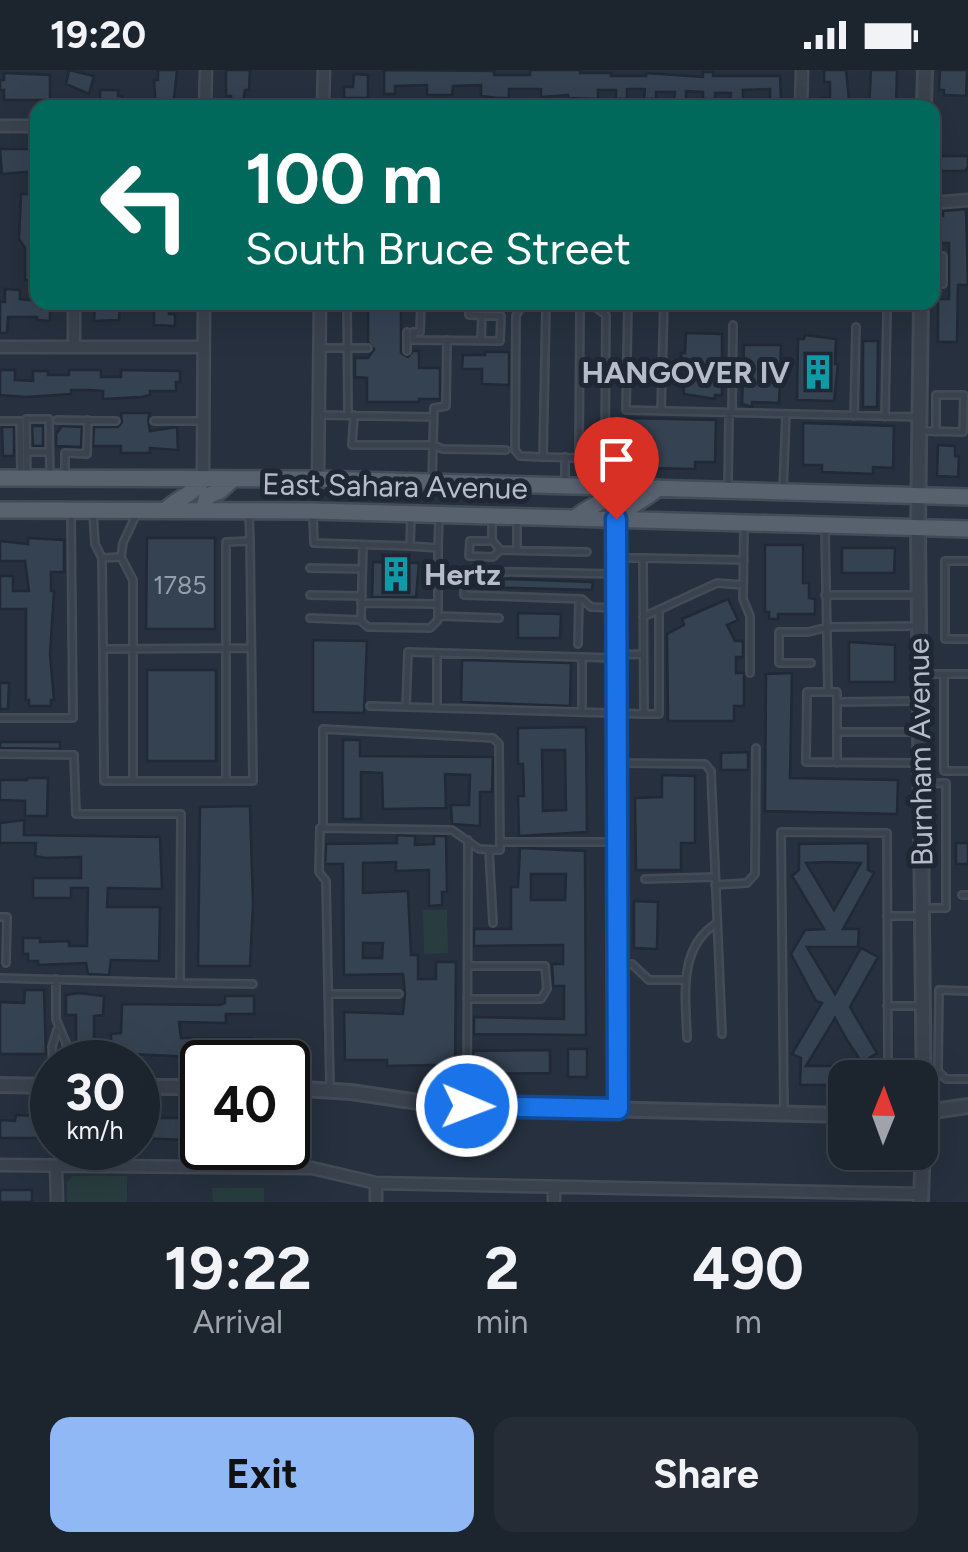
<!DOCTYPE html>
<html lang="en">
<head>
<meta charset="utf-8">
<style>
  body { margin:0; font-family:Figtree,sans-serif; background:#252c36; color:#f1f3f6; height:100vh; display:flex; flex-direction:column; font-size:38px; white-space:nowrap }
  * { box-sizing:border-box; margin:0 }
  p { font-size:32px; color:#a0a4aa }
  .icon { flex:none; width:55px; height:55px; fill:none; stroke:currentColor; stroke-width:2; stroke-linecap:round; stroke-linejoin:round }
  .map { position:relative; height:1132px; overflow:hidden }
  .panel { display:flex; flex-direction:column; background:#1c242e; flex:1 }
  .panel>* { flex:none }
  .hud { position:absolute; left:30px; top:30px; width:910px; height:210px; border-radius:20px; box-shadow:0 10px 40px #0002,0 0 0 2px #3a414a; background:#00695c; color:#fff; overflow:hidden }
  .needle { width:65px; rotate:1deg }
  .buttons { position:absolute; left:828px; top:990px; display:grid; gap:20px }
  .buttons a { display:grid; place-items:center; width:110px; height:110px; border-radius:20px; background:#1c242e; box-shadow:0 10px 40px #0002,0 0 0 2px #3a414a; font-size:50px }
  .speed { position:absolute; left:30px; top:970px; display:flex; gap:20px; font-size:50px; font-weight:700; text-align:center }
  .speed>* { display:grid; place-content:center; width:130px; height:130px; border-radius:50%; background:#1c242e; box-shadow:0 10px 40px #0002,0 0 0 2px #3a414a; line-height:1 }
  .speed small { font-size:25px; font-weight:400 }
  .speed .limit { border:5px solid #111; border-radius:15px; background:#fff; color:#111 }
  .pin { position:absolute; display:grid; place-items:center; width:85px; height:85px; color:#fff; margin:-102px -42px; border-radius:50% 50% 50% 0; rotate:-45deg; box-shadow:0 0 10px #0007 }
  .pin .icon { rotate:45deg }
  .me { position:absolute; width:110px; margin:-55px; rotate:91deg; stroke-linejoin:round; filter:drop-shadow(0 0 8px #0008) }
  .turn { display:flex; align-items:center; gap:35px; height:210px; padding:0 50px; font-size:45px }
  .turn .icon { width:130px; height:130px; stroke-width:2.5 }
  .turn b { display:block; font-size:70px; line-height:85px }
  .eta { display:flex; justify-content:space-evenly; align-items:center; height:170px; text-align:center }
  .eta b { font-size:60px; font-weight:700; line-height:70px }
  .button { display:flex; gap:20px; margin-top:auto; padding:20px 50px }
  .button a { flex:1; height:115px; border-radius:20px; background:#90b8f4; color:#111; font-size:40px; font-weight:700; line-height:115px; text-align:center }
  .button a+a { background:#252c36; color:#f1f3f6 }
  .status { display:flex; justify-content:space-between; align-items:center; height:70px; padding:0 50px; background:#1c242e; direction:ltr }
  .status svg { height:28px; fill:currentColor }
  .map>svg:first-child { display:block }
</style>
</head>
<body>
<div class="status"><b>19:20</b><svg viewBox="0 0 49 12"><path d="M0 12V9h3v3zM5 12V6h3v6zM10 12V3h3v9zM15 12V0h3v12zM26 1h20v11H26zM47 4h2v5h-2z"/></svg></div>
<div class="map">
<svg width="968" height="1132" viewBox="0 0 968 1132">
  <rect width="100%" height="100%" fill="#26303e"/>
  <path fill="#283d3f" d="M423,840H447L448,883L424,884Z
    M73,1106H127V1132H67V1112Z
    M212,1118H264V1132H213Z"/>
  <path fill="#354252" stroke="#202935" stroke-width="2.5" fill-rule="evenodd" d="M69,0L94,6L89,24L66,14Z
    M158,0H177L173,38H156L154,10H158Z
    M226,0H250L249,20H245L242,38H231V26H226Z
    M384,0L494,1V5H530V0H580V3H611V6H646V3L703,7V2H713V6H780L781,31H770V19L743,20V32L730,31L731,23H715V31H703V22L686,21V30L674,29L675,22H656V29H644L645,19H627V29H616V20H598V29L569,28L568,25L541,27V19H509V28H498L481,26V15L453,16L452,25H427V15L395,16V24H384Z
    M824,0H846L849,30H846V38H822V28H830V12H824Z
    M871,0H897L896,38H869Z
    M940,0H967L966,26L944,25V20H939Z
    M4,3L50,5V30H4V20H0V10H4Z
    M354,4L368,5V28H344V17H353Z
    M100,20H118V26H122L121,38H100Z
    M0,79H38V101L2,104Z
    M940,86H968V97L965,101H940Z
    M21,124H38V210H25V178L19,169Z
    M966,139L968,215H958L957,272H938V229H949V173H937L939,146H943V141Z
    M5,219L20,220V229L50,232V251L37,250V247H8L7,263H0V232H5Z
    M95,232H120L119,250L94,251Z
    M154,232H169V244H175V256L154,255Z
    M368,232H401V283L408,287L413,281H419V298H440V329H419V332H367V308L355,307V288H368L374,279L368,272Z
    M686,263L722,264V325H715V329L684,324L681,283H685Z
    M805,265L836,269L835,294H838L834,331L797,330L798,269H804Z
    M863,271H878L877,337H863Z
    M744,275H781L779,333L752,332V337L742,334Z
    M485,282H509V315L482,314V299H462L463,285H485Z
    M0,300H15V310L33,311V301H48V305H69V300H101V307H121V300L180,301V312H176V321H150V325L142,327L103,329V321L89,320H71V324L26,327L0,325Z
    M121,343H150L148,350L150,361L177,357L178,380L150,378V383H121V376H93L94,357H118L122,352Z
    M626,348L716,350L715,392H695V399L644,398V391H625Z
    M803,353L894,356L893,398L873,397V404L822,402V395H803Z
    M32,356H43V376H33Z
    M62,356L82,357L81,377L56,376V364Z
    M2,357H14V386H3Z
    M938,375L955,376V386L959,387L958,407L937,406Z
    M28,468L64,470V502H51V521H54L50,584L54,630H51V636H29V630H26V539H0V506H13V521H29L25,491H0V471L28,474Z
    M147,468H215V559H146Z
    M765,475H803V513H809V528L815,529V544H778V549H769V542H765Z
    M842,478H895L894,503H842Z
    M373,492L419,493L416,527H372Z
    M475,508L593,512L592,520L474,517Z
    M728,529L738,550L727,555L735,571H743V587H736V603H744V636H734V651H668L667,564L684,555L682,549Z
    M518,543L561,544L560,568H518Z
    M313,570L367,571L364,643L313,642Z
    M849,572L895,575V612H849Z
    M462,590L571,593L570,636L461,632Z
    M147,600H216V691H147Z
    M792,603L790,708L898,710L897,744L765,741L766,604Z
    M0,613H9L8,639H0Z
    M586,657L587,762L519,766L518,726H524L523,694H518V658ZM542,680H565L566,740L543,741Z
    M343,670H360V686L493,687L492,722H480V756L452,754L451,735H469L470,705L445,704L446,738L383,739L382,703L361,702V749H343Z
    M0,672H60V679L0,678Z
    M748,682V700H721V683Z
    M662,705L695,706V773H681V800H636L635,728L662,727Z
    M27,708H48L47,746H25V731L0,730V710H27Z
    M250,736L253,834L250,896H198L200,737Z
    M24,750V765L160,767L162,819L108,818L107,837H160L159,891L111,890L109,905L88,904L86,893L38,895V891H28V884H23V868H40V872L69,871V876H87L88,818H71V828H33V808H81V787L46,788L35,786L36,773H0V753Z
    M397,765L415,766V775L434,774V766H446L447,822H442V835L429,836V800L396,801V792L363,793V823L408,821L411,885H418V909H436V892H456L455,1004H435V995L387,996V990H345L344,942L403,944L405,923L403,904L344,905L343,794H325L326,774L397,773ZM363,873H383L382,888H363Z
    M868,773V800L874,803L843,859H859L858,877H807L835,924L861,878L878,887L850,937L877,983L869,988V1008H845V1015H800L801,988L792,984L822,933L816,931L791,884L805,860L824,859L792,806L799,800V774ZM828,792L861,793L834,840L806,793ZM835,948L847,970L864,996H806Z
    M956,773H968V794H956Z
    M520,778L585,781L586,965L474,964V947L564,949V916H553V910L552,894H563V875L474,876V859H511V817H518ZM531,804H566L565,830H531Z
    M634,831L658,832L657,879L634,878Z
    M25,920H44L46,984H0V932L24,933Z
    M78,923L104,926L103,945L94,946V989L76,988V945H66V925Z
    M225,926H254V944H226V953L179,952L181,968H252V990L111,983V964L121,963L122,934L220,935L225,933Z
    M568,979H587V1007H568Z
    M550,980V1003L473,1004V981Z
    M16,1045L40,1046L39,1068H0V1050L15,1051Z
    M160,1048H202V1064H187V1070L138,1068V1049Z
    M0,1120H32V1132H0Z"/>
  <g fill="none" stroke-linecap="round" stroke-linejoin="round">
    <defs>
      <path id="service" d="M943,214V186
        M347,232L348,344
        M421,232L420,262H413V270L500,271L501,246L469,245V232
        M628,232L626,340L920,347
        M522,235L595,237L606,245L605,382L598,388H580
        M522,235L516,246L515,380L520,386L543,387
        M546,236L543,387L579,388L580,237
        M481,271L482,246
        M320,278H368
        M407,281V262
        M661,341L664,232
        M732,342L733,255
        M321,345L433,347
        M354,345L352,375H433L443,379L506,380
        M854,346L856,257
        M885,347L887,241
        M57,350L116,351
        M0,351H20L21,403
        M154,351H201
        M923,361L963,362L964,325H936V362
        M26,382H48
        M65,405V383L87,384L88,350
        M27,408L26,349H49L50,406
        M432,411L434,338L446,336L447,270
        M565,412V387
        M728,417L729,343
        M783,421L786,344
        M93,442L95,474L102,488L103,579L251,578
        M249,443L250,471L226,472V711H253L250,471
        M313,445L314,473L410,476L411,446
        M744,456L743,529L750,546V603
        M825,459L828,622H807L806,692L917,693
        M492,471V449
        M363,475L361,551L368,557L430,558L438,550V478
        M410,476L438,478L439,449
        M500,480L493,487L469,486L470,471H493L500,480L587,482
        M517,480V448
        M102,488L121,487L123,473L137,443
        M616,488H643L644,644H659V540
        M643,488L744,490
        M968,491H945V569H968
        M310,498L362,499
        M616,504L464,501V525L582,529L591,537L616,538
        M310,525L362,526
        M825,525H917
        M361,533L438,534
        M438,546L499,548
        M643,547L717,513L743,515
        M310,548L361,550
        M578,574L579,529
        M103,579L104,711H133V510L121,487
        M619,585L643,584
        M582,587V642
        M616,588L408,582L406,637L644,644
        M811,593H779V562H808L828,557L918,556
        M921,604H968
        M944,604V701H968
        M828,622H837V693
        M837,632L919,631
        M370,636L406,637
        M437,638V583
        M0,648H73L71,444
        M837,662H919
        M0,684L74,685L76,744H181L180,913L0,908
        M617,693L705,694L711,701L722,964
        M133,711H225
        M923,714L946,713V838H925
        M323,758V659L493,668L499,674L500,780L479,779L452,760L323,758H320L319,802L326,811L330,1017
        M500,772H614
        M489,780L493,853
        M645,809L715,807
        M715,815L747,813L755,804L756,678
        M962,825H968
        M887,846H919
        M0,847H7L6,893
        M618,894H632L649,910H685
        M56,909V949L66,973V992
        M180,913L253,914
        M968,921L939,920L938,1001L946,1009H968
        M328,924H399
        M467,929H541L547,919L545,896H468
        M887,936H919
        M687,968C686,927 677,878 717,853
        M53,992L52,977L57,960
        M467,1032L468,770
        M784,1043L781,762L887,763L888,1008"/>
      <path id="minor" d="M205,38L206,0
        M323,38L324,0
        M801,38L802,0
        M0,56H38
        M932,133L968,130
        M0,277H203
        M74,277V232
        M203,409L204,232
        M318,409L320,232
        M616,449L618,1039
        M0,1095L312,1098L376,1113L921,1124
        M56,1096L57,1132
        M554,1117V1132
        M376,1132V1113"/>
      <path id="tertiary" d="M924,38L925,0
        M0,1015L52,1016
        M138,1017H202
        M288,1018L351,1022L439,1035L845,1045
        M920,1043L968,1036
        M921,1132L924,1042L918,458L921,232"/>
      <path id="primary" d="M0,408L318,409L968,427
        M0,440L313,441L968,459
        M166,440C178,427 194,425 203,409
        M203,440L207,426L220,421L233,409
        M575,448C590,435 606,433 618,417
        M616,449C629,435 644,431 658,418"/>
    </defs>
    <use href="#service" stroke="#434b57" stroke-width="10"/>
    <use href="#minor" stroke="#434b57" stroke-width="15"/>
    <use href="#tertiary" stroke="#434b57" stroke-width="18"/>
    <use href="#primary" stroke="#434b57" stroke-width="20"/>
    <use href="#service" stroke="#3a424e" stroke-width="5"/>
    <use href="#minor" stroke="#3a424e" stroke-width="10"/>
    <use href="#tertiary" stroke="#3a424e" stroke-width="12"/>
    <use href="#primary" stroke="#58616e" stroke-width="15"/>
  </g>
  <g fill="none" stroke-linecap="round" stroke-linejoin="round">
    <defs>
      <path id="route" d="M467,1036L618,1039L616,449"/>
    </defs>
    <use href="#route" stroke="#114b97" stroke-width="25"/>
    <use href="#route" stroke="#1a73e8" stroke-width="18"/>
  </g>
  <defs>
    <symbol id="building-bare" viewBox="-9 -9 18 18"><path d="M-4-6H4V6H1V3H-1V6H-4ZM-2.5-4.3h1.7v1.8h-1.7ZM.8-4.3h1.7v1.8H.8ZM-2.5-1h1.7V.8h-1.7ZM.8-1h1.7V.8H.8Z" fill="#0f9aa8" stroke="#1e2733" stroke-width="2.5" paint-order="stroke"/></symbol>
  </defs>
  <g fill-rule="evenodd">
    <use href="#building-bare" x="793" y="277" width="50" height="50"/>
    <use href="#building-bare" x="371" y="479" width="50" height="50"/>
  </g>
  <g text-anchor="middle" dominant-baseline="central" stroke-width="10" stroke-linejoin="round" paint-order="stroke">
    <g font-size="25" fill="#949daa">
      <text x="180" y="515">1785</text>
    </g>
    <g font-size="30" font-weight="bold" fill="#b6bdc9" stroke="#1e2733" text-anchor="end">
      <text x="790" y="302">HANGOVER IV</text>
      <text x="424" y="504" text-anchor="start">Hertz</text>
    </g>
    <g font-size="30" fill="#b6bdc9" stroke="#1e2733">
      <text transform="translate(395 416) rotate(1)">East Sahara Avenue</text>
      <text transform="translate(920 682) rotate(-91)">Burnham Avenue</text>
    </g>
  </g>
</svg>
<div class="buttons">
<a><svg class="needle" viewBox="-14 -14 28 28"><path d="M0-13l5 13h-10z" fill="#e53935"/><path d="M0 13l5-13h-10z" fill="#a0a4aa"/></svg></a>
</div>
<div class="speed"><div>30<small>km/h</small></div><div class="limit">40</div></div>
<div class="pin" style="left:616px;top:449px;background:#d93025"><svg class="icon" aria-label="arrive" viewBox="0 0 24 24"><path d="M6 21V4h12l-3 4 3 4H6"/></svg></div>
<svg class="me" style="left:467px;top:1036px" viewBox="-20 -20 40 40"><circle r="17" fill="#1a73e8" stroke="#fff" stroke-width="3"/><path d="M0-11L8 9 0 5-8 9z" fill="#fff"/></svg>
<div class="hud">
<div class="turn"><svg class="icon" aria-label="left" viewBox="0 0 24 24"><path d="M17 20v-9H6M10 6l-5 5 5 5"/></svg><div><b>100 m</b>South Bruce Street</div></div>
</div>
</div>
<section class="panel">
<div class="eta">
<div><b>19:22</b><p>Arrival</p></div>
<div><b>2</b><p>min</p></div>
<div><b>490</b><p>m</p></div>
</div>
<div class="button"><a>Exit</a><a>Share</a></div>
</section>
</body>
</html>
